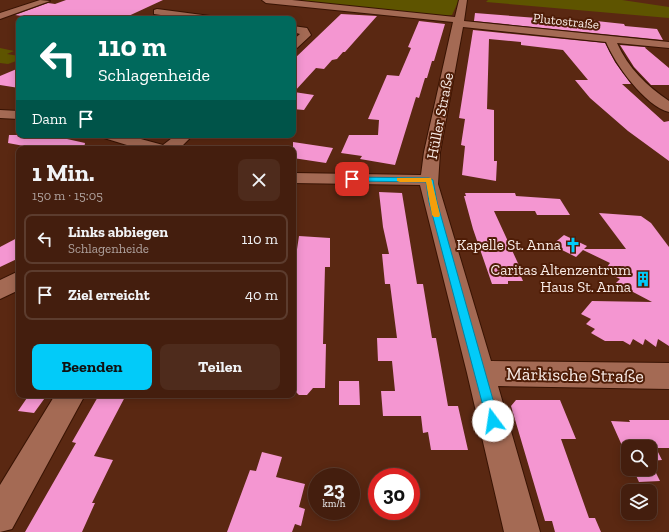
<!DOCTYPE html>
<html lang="de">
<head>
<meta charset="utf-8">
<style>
  body { margin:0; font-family:"Zilla Slab",serif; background:#4e2b1c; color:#f1f3f6; height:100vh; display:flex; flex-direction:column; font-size:15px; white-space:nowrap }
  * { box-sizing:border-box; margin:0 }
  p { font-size:13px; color:#afa29e }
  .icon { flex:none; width:22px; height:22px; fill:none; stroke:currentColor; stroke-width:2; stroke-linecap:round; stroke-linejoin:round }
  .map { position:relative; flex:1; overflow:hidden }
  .drawer { position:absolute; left:16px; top:146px; width:280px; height:252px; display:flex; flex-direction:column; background:#441e0e; border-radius:8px; box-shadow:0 2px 10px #0003,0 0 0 1px #5c3c2e }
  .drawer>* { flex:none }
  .banner { position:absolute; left:16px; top:16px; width:280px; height:122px; border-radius:8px; box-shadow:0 2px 10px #0003,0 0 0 1px #5c3c2e; background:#00695c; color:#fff; overflow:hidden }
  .fabs { position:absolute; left:621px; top:440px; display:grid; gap:8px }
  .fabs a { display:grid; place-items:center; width:36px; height:36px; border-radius:8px; background:#441e0e; box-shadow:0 2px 10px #0003,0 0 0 1px #5c3c2e; font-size:20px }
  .speed { position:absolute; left:308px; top:468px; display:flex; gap:8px; font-size:20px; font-weight:700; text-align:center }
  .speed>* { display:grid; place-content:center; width:52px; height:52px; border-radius:50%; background:#441e0e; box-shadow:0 2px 10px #0003,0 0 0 1px #5c3c2e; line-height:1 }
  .speed small { font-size:10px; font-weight:400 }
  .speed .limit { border:6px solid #d22; background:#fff; color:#111 }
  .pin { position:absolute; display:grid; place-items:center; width:34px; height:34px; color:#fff; margin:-17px; border-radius:8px; box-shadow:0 2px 6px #0006 }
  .me { position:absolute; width:44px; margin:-22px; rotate:346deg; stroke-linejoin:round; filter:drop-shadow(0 0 3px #0008) }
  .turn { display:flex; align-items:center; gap:14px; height:84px; padding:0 16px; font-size:18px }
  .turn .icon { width:52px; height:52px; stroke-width:2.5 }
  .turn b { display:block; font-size:28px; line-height:34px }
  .then { display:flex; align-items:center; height:38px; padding:0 16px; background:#0003; gap:8px; font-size:15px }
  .round { display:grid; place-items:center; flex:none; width:42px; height:42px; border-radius:8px; background:#4e2b1c }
  .summary { display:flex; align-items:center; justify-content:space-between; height:68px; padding:0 16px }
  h1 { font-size:24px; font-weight:700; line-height:30px }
  .cta { display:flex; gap:8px; margin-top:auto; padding:8px 16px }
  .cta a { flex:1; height:46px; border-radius:8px; background:#02cbf9; color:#111; font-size:16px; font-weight:700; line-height:46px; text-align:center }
  .cta a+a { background:#4e2b1c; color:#f1f3f6 }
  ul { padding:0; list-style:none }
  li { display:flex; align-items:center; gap:12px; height:50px; margin:0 8px 6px; padding:0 8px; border:2px solid #5c3c2e; border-radius:8px }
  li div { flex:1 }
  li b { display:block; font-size:15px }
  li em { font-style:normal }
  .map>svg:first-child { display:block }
</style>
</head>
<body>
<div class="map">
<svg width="669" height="532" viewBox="0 0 669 532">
  <rect width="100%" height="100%" fill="#5a2812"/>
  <path fill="#5e5400" d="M287,0H459L452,15L445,16Z
    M488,0H622L669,7V18L486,2Z
    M0,48L14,51L7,54L19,56V60L8,64L0,63Z"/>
  <path fill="#f496d1" d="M66,0H163L122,19H45L15,15L48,3L55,4Z
    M475,13L550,19V22L589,26L587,20L624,24L625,26L657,29L663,40L474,21Z
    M341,14L377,16L345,52H343L337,59L332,60L324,69L316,68L294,92L314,95L304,110L293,109V60Z
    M419,21L445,24L434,61H432L427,78H425L419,98L416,97L395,165L360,159L362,156L341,153L349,135H378L379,120L368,119L387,75L399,76L411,48L408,47Z
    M473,30L605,43L615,62L631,84H622L664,122L669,121V161L628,131L590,98L575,80H588L563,50L521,45V42L489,39L487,109L494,110V161H497L496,181L462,175L465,146L461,145L465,119L459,118Z
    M620,45L668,49L644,47L669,68V85H651L634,67Z
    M19,68V88L0,85V76Z
    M9,135H49L85,143L84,149H19L24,146L8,143Z
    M293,142L333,148L326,163L293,158Z
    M379,192L402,193L417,284H423L432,338H436L448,406H458L468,450H431L428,432L423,433L421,416H383L381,391H395L392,361H378L377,338H397L390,284H385L382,254H389L383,227Z
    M465,193H515L516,196L560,199L570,215H537L535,211H494L522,272H519L523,281H508V284H492L473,229L464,196H466Z
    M599,213L641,216L651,223L669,247V346L658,339L656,347L645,339L643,345L633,339L630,345L623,341H605L591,333L595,329L586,324L591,319L581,314L592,301L652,302L616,283L620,279L612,275L616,271L607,267L610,263L583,250L576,257L552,245L564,235L587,246L584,249H626Z
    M299,236L330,238V267H325L323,344H326L325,388H313L307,395H299L293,389V276Z
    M19,237V258L0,267V247Z
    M339,381H359L360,405H339Z
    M29,395H47L34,413L18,411Z
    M99,395H126L94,456L113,460L92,503H95L82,532H25L76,443L72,442Z
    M516,400H560L576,439H561L589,518H595L601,532H555L552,521H545L511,406Z
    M629,420H669V448H656L662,460L650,461V447H628V459L611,421L630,422Z
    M262,452L282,457L276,477L305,484L299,507L305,509L301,526L295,524L292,532H227L250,470L256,471Z
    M650,461L660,481L639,482L633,469H650Z"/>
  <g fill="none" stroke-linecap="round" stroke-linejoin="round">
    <defs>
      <path id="minor" d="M40,0L50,1L0,19V13Z
        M262,0H292L455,17L459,0H467L464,21L669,42V48L617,43C628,68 647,86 669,101V112C645,106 615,64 606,42L463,27L440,152L438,184L491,361L669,363V389L498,386L540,532H504L467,373L420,185L293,183V173L421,175L424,152L453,22L266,3Z
        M157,9L210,16L215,19H188L154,14V10Z
        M293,26L307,28L311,35L297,48L293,49V40L300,34L293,32Z
        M0,110L19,111V119L0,118Z
        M101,135H126L163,145L176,135H193L179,149H140L104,138Z
        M19,271V290L0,299V280Z
        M55,395H85L12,529L0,532V485Z"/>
    </defs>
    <use href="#minor" stroke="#381303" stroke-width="2"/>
    <use href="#minor" fill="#a46a54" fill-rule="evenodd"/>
  </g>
  <path fill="#02cbf9" stroke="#0184a2" d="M350,177L429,178L433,180L437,202L499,421L498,425L493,427L489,425L487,421L429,202L426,182L352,181L349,179Z"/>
  <path fill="#f59e0b" d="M397,178H431L440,215L439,217H434L432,215L426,182H400L397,181Z"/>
  <defs>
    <symbol id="church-bare" viewBox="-9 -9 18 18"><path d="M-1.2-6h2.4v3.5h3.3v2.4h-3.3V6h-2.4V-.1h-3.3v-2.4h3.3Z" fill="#02cbf9" stroke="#4f1d07" stroke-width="2.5" paint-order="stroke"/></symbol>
    <symbol id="building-bare" viewBox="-9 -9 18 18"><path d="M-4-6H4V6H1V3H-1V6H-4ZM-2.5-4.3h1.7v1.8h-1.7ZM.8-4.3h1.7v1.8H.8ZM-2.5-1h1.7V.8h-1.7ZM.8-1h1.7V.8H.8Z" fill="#02cbf9" stroke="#4f1d07" stroke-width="2.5" paint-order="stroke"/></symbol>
  </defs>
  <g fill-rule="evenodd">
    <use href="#church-bare" x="562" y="234" width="22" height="22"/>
    <use href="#building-bare" x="632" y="268" width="22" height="22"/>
  </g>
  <g text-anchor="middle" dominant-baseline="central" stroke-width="4" stroke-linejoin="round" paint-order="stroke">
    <g font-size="13" fill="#faede8" stroke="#4f1d07">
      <text transform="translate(566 21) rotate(6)">Plutostraße</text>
    </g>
    <g font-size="15" fill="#faede8" stroke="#4f1d07">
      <text transform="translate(440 116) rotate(-79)">Hüller Straße</text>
    </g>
    <g font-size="15" fill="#faede8" stroke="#4f1d07" text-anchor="end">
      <text x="561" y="245">Kapelle St. Anna</text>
      <text x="631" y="270">Caritas Altenzentrum<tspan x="631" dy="17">Haus St. Anna</tspan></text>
    </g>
    <g font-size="18" fill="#faede8" stroke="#4f1d07">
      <text transform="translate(575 375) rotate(1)">Märkische Straße</text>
    </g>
  </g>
</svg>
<div class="fabs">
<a><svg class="icon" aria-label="search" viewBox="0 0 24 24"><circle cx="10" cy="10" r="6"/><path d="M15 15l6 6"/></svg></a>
<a><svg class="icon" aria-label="layers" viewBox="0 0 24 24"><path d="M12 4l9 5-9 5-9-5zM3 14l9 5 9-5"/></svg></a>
</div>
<div class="speed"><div>23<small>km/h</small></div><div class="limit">30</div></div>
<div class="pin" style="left:352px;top:179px;background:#d93025"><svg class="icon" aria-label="arrive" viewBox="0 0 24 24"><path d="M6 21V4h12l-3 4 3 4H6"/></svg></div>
<svg class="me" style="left:493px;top:421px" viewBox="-20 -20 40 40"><circle r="19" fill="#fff"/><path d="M0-13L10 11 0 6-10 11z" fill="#02cbf9"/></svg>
<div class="banner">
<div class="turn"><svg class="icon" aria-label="left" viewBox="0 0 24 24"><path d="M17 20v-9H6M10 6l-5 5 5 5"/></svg><div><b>110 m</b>Schlagenheide</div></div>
<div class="then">Dann<svg class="icon" aria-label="arrive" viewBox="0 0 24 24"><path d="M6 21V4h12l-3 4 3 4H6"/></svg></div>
</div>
<section class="drawer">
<div class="summary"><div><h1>1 Min.</h1><p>150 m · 15:05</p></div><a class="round"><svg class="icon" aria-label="close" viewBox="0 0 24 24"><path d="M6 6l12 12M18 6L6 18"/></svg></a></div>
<ul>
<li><svg class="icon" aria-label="left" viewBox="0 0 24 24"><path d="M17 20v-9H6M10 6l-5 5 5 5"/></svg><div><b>Links abbiegen</b><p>Schlagenheide</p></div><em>110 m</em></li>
<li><svg class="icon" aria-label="arrive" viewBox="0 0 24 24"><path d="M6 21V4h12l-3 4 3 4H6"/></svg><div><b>Ziel erreicht</b></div><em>40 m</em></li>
</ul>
<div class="cta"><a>Beenden</a><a>Teilen</a></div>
</section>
</div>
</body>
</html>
